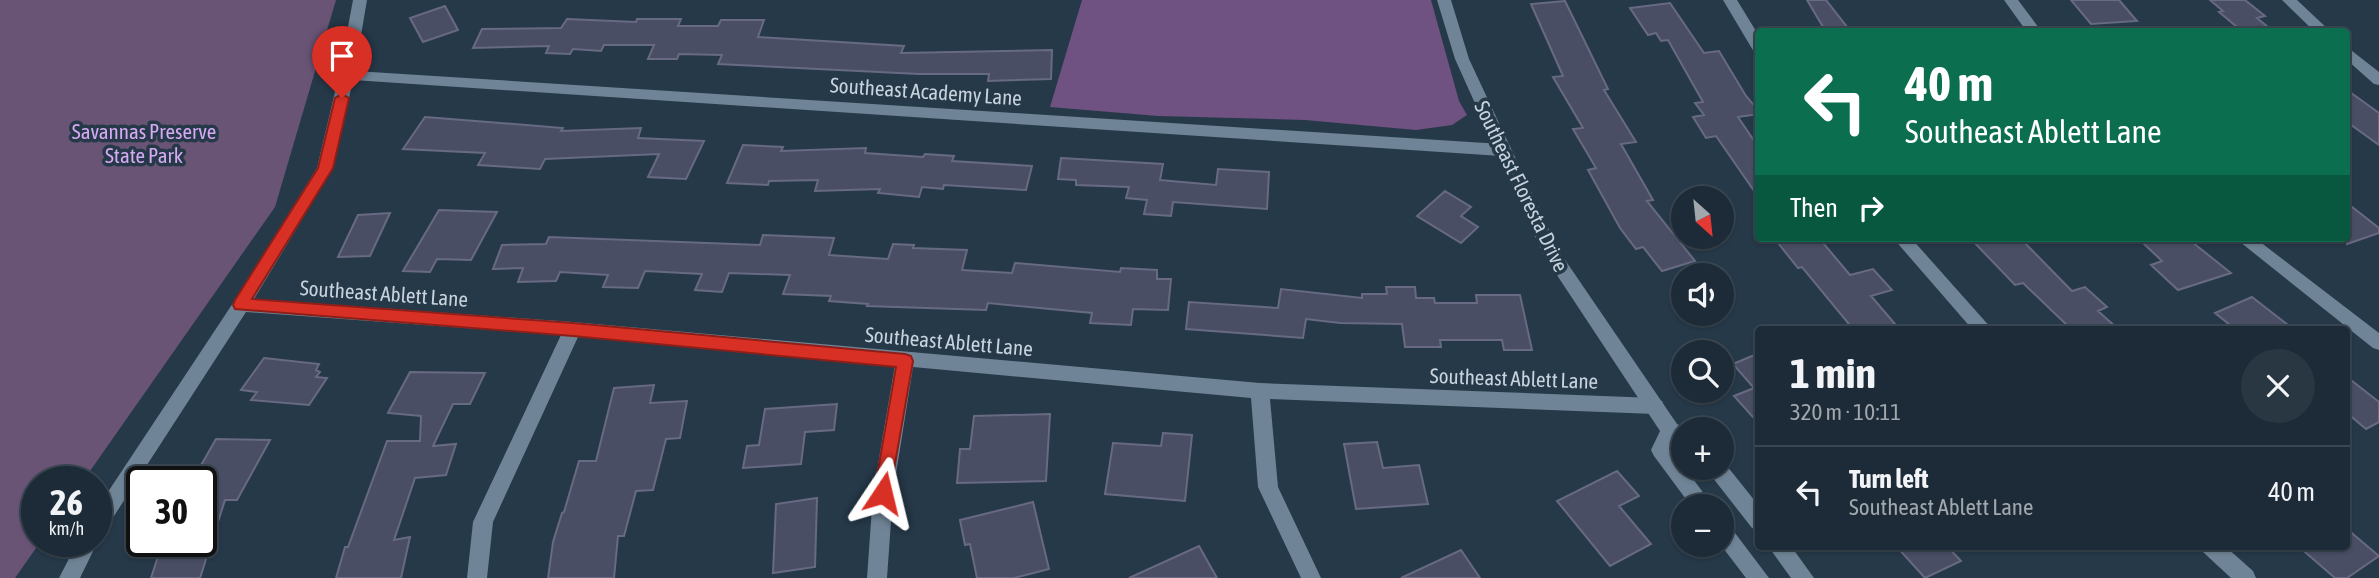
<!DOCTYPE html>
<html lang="en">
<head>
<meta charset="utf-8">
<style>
  body { margin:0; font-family:"Asap Condensed",sans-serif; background:#293742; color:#f1f3f6; height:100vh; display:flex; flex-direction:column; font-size:26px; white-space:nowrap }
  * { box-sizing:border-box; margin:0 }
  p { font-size:23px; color:#a0a7ad }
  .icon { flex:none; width:38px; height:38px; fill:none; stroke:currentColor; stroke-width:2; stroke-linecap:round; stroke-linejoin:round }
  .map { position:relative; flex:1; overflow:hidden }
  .panel { position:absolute; left:1755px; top:326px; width:595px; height:224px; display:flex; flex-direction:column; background:#1c2b37; border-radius:7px; box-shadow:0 2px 5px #0004,0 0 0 2px #3a4752 }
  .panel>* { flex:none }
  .top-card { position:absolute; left:1755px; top:28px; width:595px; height:214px; border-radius:7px; box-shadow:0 2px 5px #0004,0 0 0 2px #3a4752; background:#0b6e4f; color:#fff; overflow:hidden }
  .needle { width:46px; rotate:153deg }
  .fabs { position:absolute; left:1671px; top:186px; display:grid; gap:14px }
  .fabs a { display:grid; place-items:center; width:63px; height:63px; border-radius:50%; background:#1c2b37; box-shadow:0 2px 5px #0004,0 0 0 2px #3a4752; font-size:35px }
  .speed { position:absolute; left:21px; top:466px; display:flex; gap:14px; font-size:35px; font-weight:700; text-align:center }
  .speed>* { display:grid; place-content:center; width:91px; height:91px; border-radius:50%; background:#1c2b37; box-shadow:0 2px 5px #0004,0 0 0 2px #3a4752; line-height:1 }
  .speed small { font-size:18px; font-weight:400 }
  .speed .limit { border:4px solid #111; border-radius:10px; background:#fff; color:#111 }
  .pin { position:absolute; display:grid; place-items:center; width:60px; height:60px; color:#fff; margin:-72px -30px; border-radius:50% 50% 50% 0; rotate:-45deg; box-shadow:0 0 7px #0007 }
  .pin .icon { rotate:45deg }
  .me { position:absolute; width:77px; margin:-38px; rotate:10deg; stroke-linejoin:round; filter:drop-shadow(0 0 5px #0008) }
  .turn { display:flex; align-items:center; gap:24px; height:147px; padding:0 35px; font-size:32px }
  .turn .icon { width:91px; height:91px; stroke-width:2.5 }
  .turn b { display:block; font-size:49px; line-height:60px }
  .then { display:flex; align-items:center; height:66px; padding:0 35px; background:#0003; gap:14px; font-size:26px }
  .round { display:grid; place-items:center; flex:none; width:74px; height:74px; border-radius:37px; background:#293742 }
  .overview { display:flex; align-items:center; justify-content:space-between; height:119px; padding:0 35px }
  h1 { font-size:42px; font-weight:700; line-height:52px }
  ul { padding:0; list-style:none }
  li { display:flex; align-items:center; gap:21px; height:91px; padding:0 35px; border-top:2px solid #3a4752 }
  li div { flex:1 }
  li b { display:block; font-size:26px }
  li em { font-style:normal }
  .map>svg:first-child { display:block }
</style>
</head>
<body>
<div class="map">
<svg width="2379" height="578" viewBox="0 0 2379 578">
  <rect width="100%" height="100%" fill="#263949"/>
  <path fill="#695476" d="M0,0H336L275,207L83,481H37V541H41L15,578H0Z"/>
  <path fill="#6f5281" d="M1082,0H1431L1459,101L1467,115L1452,125L1416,130L1305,120L1158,116L1050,107Z"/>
  <path fill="#4a4e64" stroke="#676a82" stroke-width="2" d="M1807,0H1826L1851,32H1826Z
    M2071,0H2119L2137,21L2091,24Z
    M2210,0H2245L2265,16L2257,18L2274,32H2243L2219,12L2223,11Z
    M1565,1L1608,89L1604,90L1636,142L1621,144L1653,200L1647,201L1695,261L1662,271L1643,247L1636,249L1620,228L1588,170L1596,168L1573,129L1583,128L1553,77L1563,76L1531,4Z
    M1670,3L1704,53L1719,51L1746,96L1759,111V114L1738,117L1759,148V198L1716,136L1706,138L1693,117L1704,115L1695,103L1703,102L1668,40L1661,41L1656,33L1648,35L1630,8Z
    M445,6L458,30L423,42L410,18Z
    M567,19L636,22L637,19H681L678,26H718L721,20H764L758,37L904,46L901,53L1052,50L1051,79L988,81L989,74H919L718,64L722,55L679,54L677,59H648L654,45H604L601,51L573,49L570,54L546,53L549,46L473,48L482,29L561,28Z
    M2347,90L2379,113V145L2347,122Z
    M425,117L563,128L561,131L641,128L638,138L704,141L686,179L648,177L659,154L545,159L540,169L478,165L485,153L403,149Z
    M743,145L783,147L781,151L866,148L865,153L923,157L925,154L954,156L952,161L1032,166L1026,190L944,185L943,189L922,187L919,197L878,193L880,189L815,191L818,180L769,181L768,185L727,183Z
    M1061,158L1163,164L1160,180L1216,185L1218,169L1269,172L1267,209L1173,202L1171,216L1144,214L1147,200L1126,198L1129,187L1076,185V180L1058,179Z
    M1445,191L1471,207L1461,216L1478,227L1461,243L1417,216Z
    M2347,203L2379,228V233L2347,244Z
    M439,210L497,212L471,260L437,259L430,272L403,271Z
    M390,213L370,256L338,257L358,215Z
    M763,235L834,238L829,255L888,259L893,244L914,245L913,248L967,250L962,270L1012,273L1015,263L1120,272L1121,268L1157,270V279H1171L1168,310L1133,309L1131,325L1090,323L1092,313L988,303L986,310L867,306L868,304L829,301L831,296L783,294L790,275L729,273L722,292L695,290L702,274L645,271L638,288L603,287L608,275L560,272L556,281L518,282L523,268L493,269L502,245L546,244L549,237L760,245Z
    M1774,238H1819L1850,275L1873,269L1892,290L1871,296L1895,324L1878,329H1853L1802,267L1798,268Z
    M1970,238H2020L2072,291L2085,287L2107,307L2098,311L2118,329H2071L2023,283L2015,285Z
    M2160,238H2187L2231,273L2178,290L2151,265L2162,261L2143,243Z
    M1386,287H1415L1416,298H1434L1435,303H1477L1476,295H1520L1532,350H1504L1502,340H1440L1441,347H1405L1402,324L1340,323L1306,319L1303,338L1186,329L1189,302L1278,308L1281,289L1362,298V294H1387Z
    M2252,297L2293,329H2235L2215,313Z
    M1759,353V424L1734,396L1754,388L1733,364Z
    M264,358L319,364L316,370L320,372L316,377L327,378L309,405L251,400L257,392L241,390Z
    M410,372L485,373L470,404H453L433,446L456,444L446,475L415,478L394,540L410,537L401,578H336L345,547H348L387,441H420L421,416L388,413Z
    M2347,377L2379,402V422L2366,429L2347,413Z
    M654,385L650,403L687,401L680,438L666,439L653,490L636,491L624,536H618L614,578H548L553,542L562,513L564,512L579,461H596L614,388Z
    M837,404L834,430L805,432L801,464L743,468L747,446L759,445L765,409Z
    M1050,414L1046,481L957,483L960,449H970L974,416Z
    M1163,433L1192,435L1185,501L1105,494L1113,443L1161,446Z
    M216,439L270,440L237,500H225L200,578H151L163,541H201V481H192Z
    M1377,442L1383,468L1419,465L1428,504L1356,509L1344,444Z
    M1617,471L1639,496L1619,506L1651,544L1610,566L1557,501Z
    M817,498L815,567L773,573L776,504Z
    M1033,502L1049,569L1014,578H977L970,544L965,545L960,520Z
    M2347,529L2379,556L2347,578H2335L2298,546H2347Z
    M1199,546L1217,578H1129Z
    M1896,546H1947L1961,561L1925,578Z
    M1461,550L1480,578H1401Z"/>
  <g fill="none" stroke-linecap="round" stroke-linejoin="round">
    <path fill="#6f8496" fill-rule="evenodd" d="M353,0H367L355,71L1501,144L1509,150L1501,156L353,80L333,168L254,299L573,322L1260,383L1655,398L1662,401L1664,406L1662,411L1655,414L1270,399L1278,487L1321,578H1301L1258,487L1251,398L913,367L893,493L887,578H867L873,493L895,365L578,337L493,522L487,578H467L473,522L561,335L246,312L103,533L96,536V510L235,300L317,168L339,75Z
      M1723,0H1737L1759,36V54L1754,52Z
      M2004,0H2018L2042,32H2027Z
      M2282,0H2297L2331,32H2315Z
      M2347,47L2379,72V85L2374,84L2347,60Z
      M1893,238H1911L1992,329H1972Z
      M2235,238H2255L2379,333V350L2373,348Z
      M96,537L98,541L80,578H59L78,541H96Z
      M2200,546H2225L2253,571L2256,578H2231L2203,552Z"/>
    <path fill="#6f8496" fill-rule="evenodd" d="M1437,0H1451L1469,59L1559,251L1677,424L1687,429H1684V444L1675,441L1671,449L1713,506H1691L1654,456L1651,450L1660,431L1543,254L1455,59Z
      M1723,461L1759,506V531L1752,528L1709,473L1706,467H1722Z
      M1722,522L1729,525L1769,578H1746L1720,544Z
      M1768,546H1791L1814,578H1791Z"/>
  </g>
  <path fill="#d93025" stroke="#8d1f18" stroke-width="2" d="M342,94L349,98L333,168L252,299L573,323L905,354L911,356L913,361L889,498L883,501L876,498L874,493L896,367L573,336L235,309L233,305L235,300L318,168L335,98Z"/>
  <g text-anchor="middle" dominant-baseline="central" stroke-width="7" stroke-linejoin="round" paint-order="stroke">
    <g font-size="21" fill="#c8d3dd" stroke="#263949">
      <text transform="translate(926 91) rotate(4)">Southeast Academy Lane</text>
      <text transform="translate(1522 186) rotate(64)">Southeast Floresta Drive</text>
      <text transform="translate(384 293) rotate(4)">Southeast Ablett Lane</text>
      <text transform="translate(949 341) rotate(5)">Southeast Ablett Lane</text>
      <text transform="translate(1514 378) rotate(2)">Southeast Ablett Lane</text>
    </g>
    <g font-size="21" fill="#d6a9f2" stroke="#263949">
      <text x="144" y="131">Savannas Preserve<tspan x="144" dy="24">State Park</tspan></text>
    </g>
  </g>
</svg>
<div class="fabs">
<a><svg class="needle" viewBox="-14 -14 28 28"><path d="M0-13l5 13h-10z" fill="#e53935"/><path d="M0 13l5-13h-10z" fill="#a0a7ad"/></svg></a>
<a><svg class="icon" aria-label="sound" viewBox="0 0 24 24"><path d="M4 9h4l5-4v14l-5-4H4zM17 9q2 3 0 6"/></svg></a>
<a><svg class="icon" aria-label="search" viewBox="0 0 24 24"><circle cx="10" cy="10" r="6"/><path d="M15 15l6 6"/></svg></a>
<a>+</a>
<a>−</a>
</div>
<div class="speed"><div>26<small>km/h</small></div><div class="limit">30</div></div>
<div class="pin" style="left:342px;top:98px;background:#d93025"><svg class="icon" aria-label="arrive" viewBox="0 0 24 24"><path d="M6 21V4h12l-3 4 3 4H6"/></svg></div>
<svg class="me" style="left:883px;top:493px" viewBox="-20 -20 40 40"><path d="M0-17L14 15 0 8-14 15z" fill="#d93025" stroke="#fff" stroke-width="4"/></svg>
<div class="top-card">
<div class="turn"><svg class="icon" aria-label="left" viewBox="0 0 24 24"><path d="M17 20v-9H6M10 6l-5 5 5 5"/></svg><div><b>40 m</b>Southeast Ablett Lane</div></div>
<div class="then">Then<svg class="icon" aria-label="right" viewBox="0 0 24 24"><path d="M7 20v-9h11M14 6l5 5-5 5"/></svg></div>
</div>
<section class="panel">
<div class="overview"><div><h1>1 min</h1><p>320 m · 10:11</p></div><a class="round"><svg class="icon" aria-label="close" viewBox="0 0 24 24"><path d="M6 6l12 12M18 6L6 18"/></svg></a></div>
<ul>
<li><svg class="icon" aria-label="left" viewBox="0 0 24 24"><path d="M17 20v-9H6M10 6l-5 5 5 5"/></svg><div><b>Turn left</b><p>Southeast Ablett Lane</p></div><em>40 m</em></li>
</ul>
</section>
</div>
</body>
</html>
